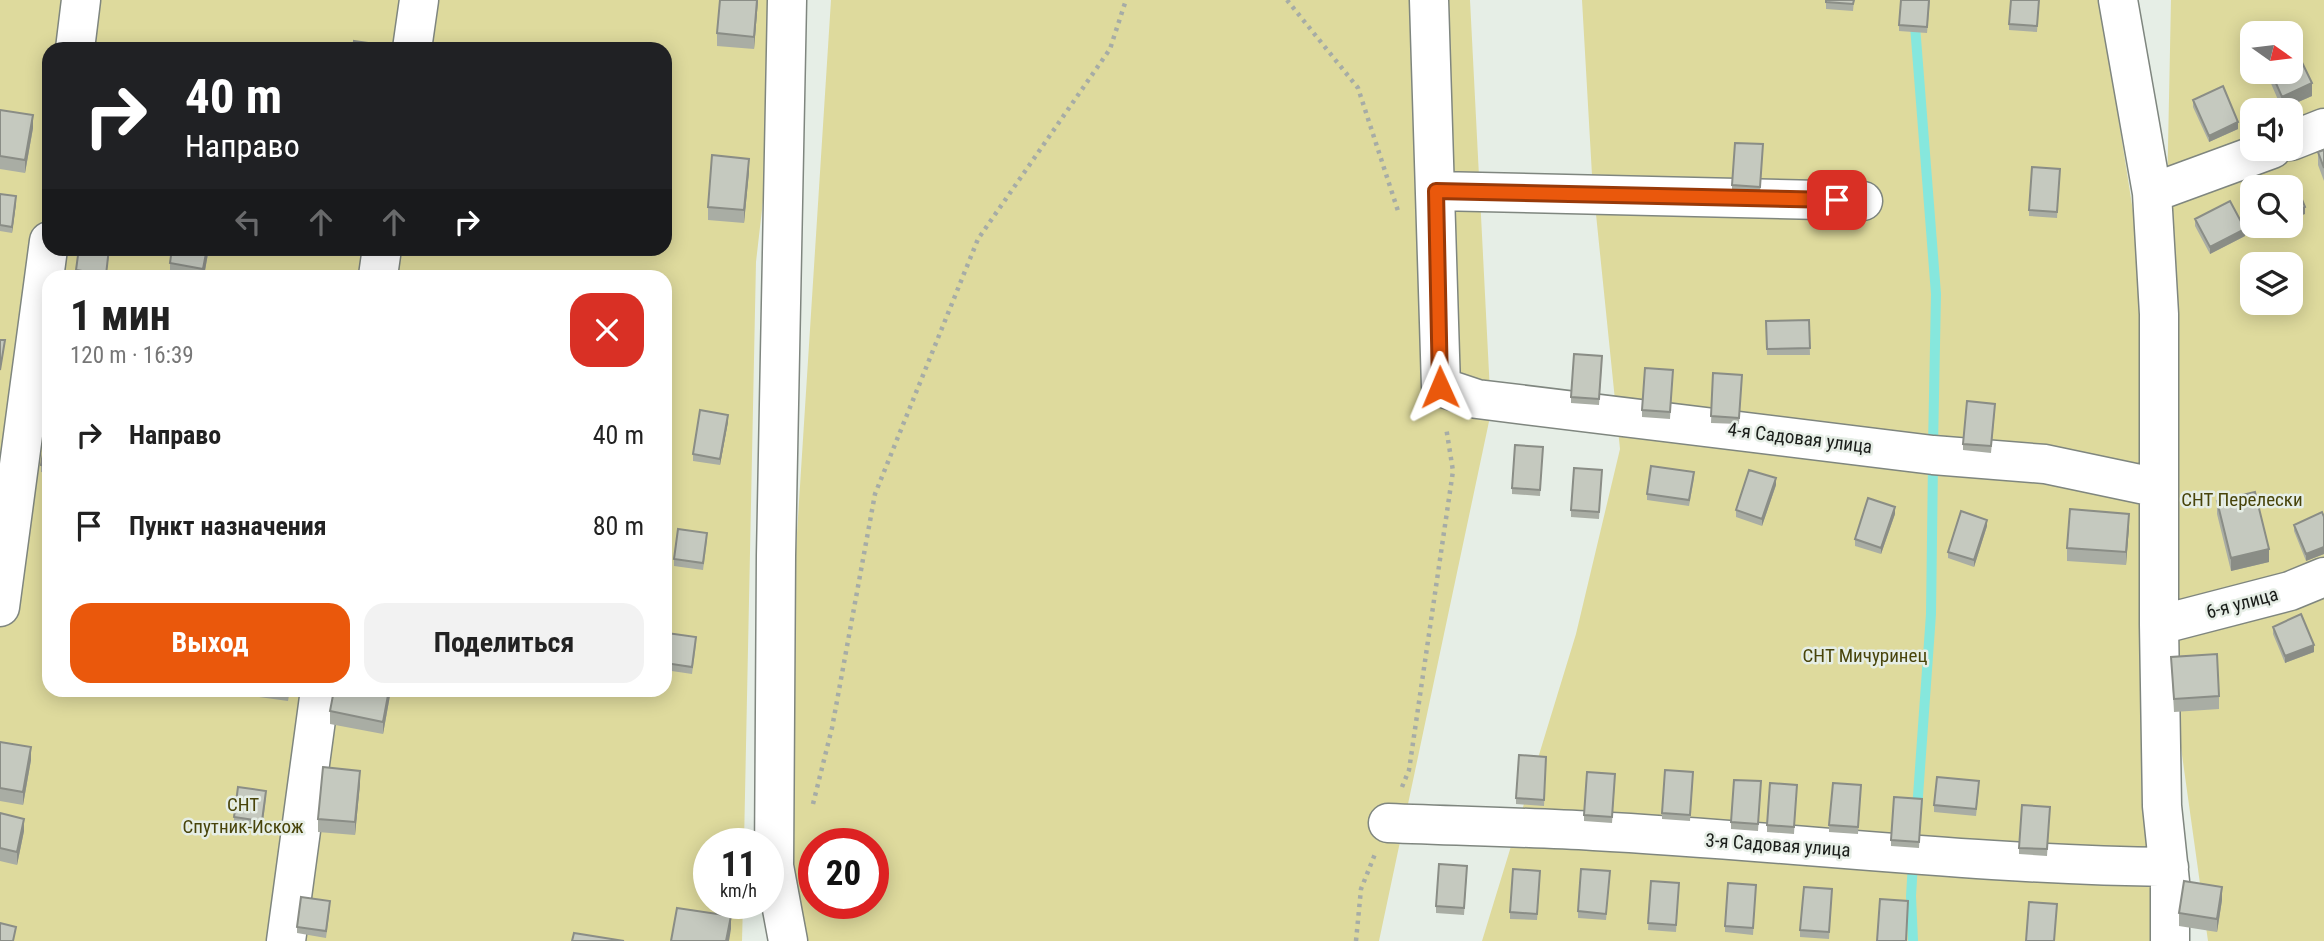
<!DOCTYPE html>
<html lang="ru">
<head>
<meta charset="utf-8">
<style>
  body { margin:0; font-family:"Roboto Condensed",sans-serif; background:#f2f2f2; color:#222; height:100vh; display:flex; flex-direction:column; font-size:26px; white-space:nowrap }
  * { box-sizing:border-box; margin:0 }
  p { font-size:23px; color:#767676 }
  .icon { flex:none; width:38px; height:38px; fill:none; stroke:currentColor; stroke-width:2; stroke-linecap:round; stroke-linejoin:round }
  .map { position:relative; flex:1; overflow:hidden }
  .side { position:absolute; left:42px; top:270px; width:630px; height:427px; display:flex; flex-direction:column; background:#fff; border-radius:21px; box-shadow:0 4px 18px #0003 }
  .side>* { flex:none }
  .guide { position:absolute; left:42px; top:42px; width:630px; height:214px; border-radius:21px; box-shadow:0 4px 18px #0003; background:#202124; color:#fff; overflow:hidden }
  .needle { width:46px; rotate:104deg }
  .controls { position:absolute; left:2240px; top:21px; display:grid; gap:14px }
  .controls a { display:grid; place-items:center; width:63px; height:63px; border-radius:14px; background:#fff; box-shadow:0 4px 18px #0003; font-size:35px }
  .speed { position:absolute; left:693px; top:828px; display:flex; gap:14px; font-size:35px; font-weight:700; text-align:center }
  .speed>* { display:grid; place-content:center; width:91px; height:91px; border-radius:50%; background:#fff; box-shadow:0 4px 18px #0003; line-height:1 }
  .speed small { font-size:18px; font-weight:400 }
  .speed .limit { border:10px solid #d22; background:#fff; color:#111 }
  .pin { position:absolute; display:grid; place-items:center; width:60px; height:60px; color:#fff; margin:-30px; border-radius:14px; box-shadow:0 4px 10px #0006 }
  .me { position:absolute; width:77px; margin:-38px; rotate:359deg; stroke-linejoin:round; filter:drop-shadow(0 0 5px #0008) }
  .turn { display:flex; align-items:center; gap:24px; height:147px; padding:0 28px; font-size:32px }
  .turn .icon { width:91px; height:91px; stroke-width:2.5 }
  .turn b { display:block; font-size:49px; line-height:60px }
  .lanes { display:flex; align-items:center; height:66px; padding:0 28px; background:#0003; justify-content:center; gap:35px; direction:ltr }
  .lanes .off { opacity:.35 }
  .round { display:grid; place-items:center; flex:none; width:74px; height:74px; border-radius:21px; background:#f2f2f2 }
  .summary { display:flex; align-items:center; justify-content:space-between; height:119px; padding:0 28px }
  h1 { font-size:42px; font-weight:700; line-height:52px }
  .action { display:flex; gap:14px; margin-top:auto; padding:14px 28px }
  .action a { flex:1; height:80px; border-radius:21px; background:#ea580c; color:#fff; font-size:28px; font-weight:700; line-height:80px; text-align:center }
  .action a+a { background:#f2f2f2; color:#222 }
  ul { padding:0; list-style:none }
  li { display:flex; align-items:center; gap:21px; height:91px; padding:0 28px }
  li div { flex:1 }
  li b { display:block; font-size:26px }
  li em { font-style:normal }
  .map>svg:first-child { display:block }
</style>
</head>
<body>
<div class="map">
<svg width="2324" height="941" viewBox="0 0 2324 941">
  <rect width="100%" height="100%" fill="#e6eee6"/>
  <path fill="#deda9d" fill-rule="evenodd" d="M0,0H786L756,262L744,843L709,844V903H743L742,941H0ZM49,49H665V248H49ZM49,276H665V690H49Z
    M831,0H1470L1491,412L1379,941H771ZM814,844H873V903H814Z
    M1582,0H2100L2147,301L2155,941H1482L1576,634L1620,449L1592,175Z
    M2171,0H2324V941H2208L2159,590ZM2252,33H2291V72H2252ZM2252,110H2291V149H2252ZM2252,187H2291V226H2252ZM2252,264H2291V303H2252Z"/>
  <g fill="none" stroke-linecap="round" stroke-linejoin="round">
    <path stroke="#86e7dd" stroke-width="10" d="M1913,0L1936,294L1933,447
      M1917,810L1931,614L1933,462
      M1913,863L1911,896L1913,941"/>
    <defs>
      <path id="minor" d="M787,0L776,556L774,866L788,941
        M1429,0L1441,387L1477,399L1933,455L2045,464L2159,488
        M2118,0L2152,193L2159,314V625L2162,806L2170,882V941
        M75,49L81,0
        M412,49L419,0
        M2291,141L2324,128
        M1436,191L1863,201
        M2152,193L2272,149
        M378,276L382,248
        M0,607L49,241
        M2159,625L2290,591L2324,577
        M1388,823C1456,826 1525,827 1594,831C1786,841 1976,865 2169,867
        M286,941L320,690"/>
    </defs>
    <use href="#minor" stroke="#7f867f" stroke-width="41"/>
    <path stroke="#a6aca6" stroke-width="4.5" stroke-dasharray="3.5 5" stroke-linecap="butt" d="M1287,0L1358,88L1398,211
      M1402,787L1409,770L1453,471L1446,427
      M813,804L832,728L875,494L978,239L1110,49L1126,0
      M1356,941L1361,889L1375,854"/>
    <use href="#minor" stroke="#fff" stroke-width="38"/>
  </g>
  <path fill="#a9ada4" d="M758,0L754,49L717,46V33Z
    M1826,0H1854L1853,11L1826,9Z
    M1930,0L1927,33L1899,31V25Z
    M2039,0L2037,32L2009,30V24Z
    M2266,72H2291L2312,96L2282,109Z
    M2193,100L2238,129L2209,142L2193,107Z
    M0,110L33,128L25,173L0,169Z
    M1763,144L1760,194L1732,192V185Z
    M2324,150V181L2318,165V152Z
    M2060,169L2057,218L2029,216V210Z
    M749,172L744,223L708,220V207Z
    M0,194L16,203L12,233L0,231Z
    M2195,219L2245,236L2210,254L2195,226Z
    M110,248L106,276H76V270Z
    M172,248H209L204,276H170V263Z
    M1809,320L1810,355H1767L1766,321Z
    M1602,363L1599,405L1571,403V397Z
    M1673,370L1670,419L1642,417V410Z
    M1713,373L1742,375L1739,424L1711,423Z
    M1995,410L1991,453L1963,450V444Z
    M728,422L720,465L693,461V454Z
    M49,436V473L41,472V465Z
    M1543,447L1540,496L1512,494V488Z
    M1602,470L1599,519L1571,517V510Z
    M1694,478L1689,506L1647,500V494Z
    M1776,485L1762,526L1736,517V510Z
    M2217,501L2269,562L2231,571L2217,514Z
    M1895,514L1881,554L1855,546V539Z
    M2324,517V554L2306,561L2294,531V525Z
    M1987,526L1974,567L1948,558V552Z
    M2129,526L2126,565L2067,561V548Z
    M707,540L703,570L674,566V559Z
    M2273,627L2314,652L2285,663L2273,634Z
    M696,644L692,674L665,670V651Z
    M2171,657L2219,696V709L2174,712Z
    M259,690H290L288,701L259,697Z
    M391,690L383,734L330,724V711Z
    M0,742L31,760L23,805L0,801Z
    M1546,757L1544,806L1516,804V798Z
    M1693,779L1690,821L1662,819V813Z
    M1615,781L1612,823L1584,821V815Z
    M360,784L355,835L318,832V819Z
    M1797,785L1794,834L1767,832V825Z
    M1861,785L1858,834L1829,832V825Z
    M1761,788L1758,831L1731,829V822Z
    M1979,788L1976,816L1934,812V805Z
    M266,798L262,828L234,823V817Z
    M1922,799L1919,848L1891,846V840Z
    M2050,807L2047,856L2019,854V848Z
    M0,813L24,831L17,865L0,861Z
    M1610,871L1606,920L1578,918V911Z
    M1467,872L1464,915L1436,913V906Z
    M1540,878L1537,920L1510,919V912Z
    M1651,881L1679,883L1676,932L1648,930Z
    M1756,885L1753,935L1725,932V926Z
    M1832,889L1829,939L1800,937V930Z
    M2222,900L2217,932L2179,926V913Z
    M330,907L326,938L297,933V927Z"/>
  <path fill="#8a8d86" d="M757,0H758L754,49V37Z
    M2312,83V96L2282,109V97Z
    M33,115V128L25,173V160Z
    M2238,122V129L2209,142V136Z
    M749,159V172L744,223V210Z
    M16,196V203L12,233V227Z
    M2305,207V214L2291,220V213Z
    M2245,229V236L2210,254V247Z
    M207,248H209L204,276H203V269Z
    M728,415V422L720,465V459Z
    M1776,478V485L1762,526V519Z
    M1895,507V514L1881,554V548Z
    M2129,514V526L2126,565V552Z
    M1987,520V526L1974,567V560Z
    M2324,547V554L2306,561V554Z
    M2269,549V562L2231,571V558Z
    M2314,645V652L2285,663V656Z
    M389,690H391L383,734V722Z
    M31,747V760L23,805V792Z
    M360,771V784L355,835V822Z
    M24,819V831L17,865V852Z
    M2222,887V900L2217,932V919Z
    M731,916V929L729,941H726Z"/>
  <path fill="#c5c9bf" stroke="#8a8d86" stroke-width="2" d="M720,0H757L754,37L717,33Z
    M1826,0H1854L1853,4L1826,2Z
    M1901,0H1929L1927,27L1899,25Z
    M2011,0H2039L2037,26L2009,24Z
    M354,41L383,45L382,49H353Z
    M2295,48L2312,83L2282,97L2271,72H2291V50Z
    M2223,86L2238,122L2209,136L2193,100Z
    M0,110L33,115L25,160L0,156Z
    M1735,143L1763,144L1760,187L1732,185Z
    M2324,150V168L2318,152Z
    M712,155L749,159L744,210L708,207Z
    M2032,167L2060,169L2057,212L2029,210Z
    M2293,177L2305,207L2291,213V187H2268Z
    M0,194L16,196L12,227L0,225Z
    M2230,201L2245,229L2210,247L2195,219Z
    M79,248H109L106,275L76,270Z
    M172,248H207L203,269L170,263Z
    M1809,320L1810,348L1767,349L1766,321Z
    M0,340H5L0,370Z
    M1574,354L1602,356L1599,399L1571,397Z
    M1645,368L1673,370L1670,412L1642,410Z
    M1713,373L1742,375L1739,418L1711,416Z
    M1967,401L1995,404L1991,446L1963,444Z
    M700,410L728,415L720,459L693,454Z
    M46,435L49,436V467L41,465Z
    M1515,445L1543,447L1540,490L1512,488Z
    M1651,466L1694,472L1689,500L1647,494Z
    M1574,468L1602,470L1599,512L1571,510Z
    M1749,470L1776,478L1762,519L1736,510Z
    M2255,492L2269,549L2231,558L2217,501Z
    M1868,498L1895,507L1881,548L1855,539Z
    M2070,509L2129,514L2126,552L2067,548Z
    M1961,511L1987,520L1974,560L1948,552Z
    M2322,512L2324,517V547L2306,554L2294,525Z
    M678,529L707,533L703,563L674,559Z
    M2301,614L2314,645L2285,656L2273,627Z
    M667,633L696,637L692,667L665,663V651Z
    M2217,654L2219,696L2174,699L2171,657Z
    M259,690H289L288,694Z
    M334,690H389L383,722L330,711Z
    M0,742L31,747L23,792L0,788Z
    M1519,755L1546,757L1544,800L1516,798Z
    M323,767L360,771L355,822L318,819Z
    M1665,770L1693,772L1690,815L1662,813Z
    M1587,772L1615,774L1612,817L1584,815Z
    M1937,777L1979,781L1976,809L1934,805Z
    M1734,780L1761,781L1758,824L1731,822Z
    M1770,783L1797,785L1794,827L1767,825Z
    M1833,783L1861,785L1858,827L1829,825Z
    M238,787L266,791L262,821L234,817Z
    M1894,797L1922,799L1919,842L1891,840Z
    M2022,805L2050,807L2047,849L2019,848Z
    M0,813L24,819L17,852L0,848Z
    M1439,864L1467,866L1464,908L1436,906Z
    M1513,869L1540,871L1537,914L1510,912Z
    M1581,869L1610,871L1606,914L1578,911Z
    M1651,881L1679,883L1676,925L1648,923Z
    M2184,881L2222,887L2217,919L2179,913Z
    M1728,883L1756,885L1753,928L1725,926Z
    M1804,887L1832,889L1829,932L1800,930Z
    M301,897L330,901L326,931L297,927Z
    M1880,899L1908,901L1906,941H1877Z
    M2029,902L2057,904L2054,941H2026Z
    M677,908L731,916L726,941H671Z
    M0,923L16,927L13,941H0Z
    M574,933L624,941H572Z"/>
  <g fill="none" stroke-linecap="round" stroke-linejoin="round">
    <defs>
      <path id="route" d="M1440,387L1436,191L1837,200"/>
    </defs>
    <use href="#route" stroke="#983908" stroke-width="18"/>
    <use href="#route" stroke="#ea580c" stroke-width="12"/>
  </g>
  <g text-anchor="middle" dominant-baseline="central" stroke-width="5" stroke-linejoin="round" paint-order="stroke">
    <g font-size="19" fill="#1a1d1a" stroke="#e6eee6">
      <text transform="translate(1800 438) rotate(7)">4-я Садовая улица</text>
      <text transform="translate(2242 603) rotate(-15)">6-я улица</text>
      <text transform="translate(1778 845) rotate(4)">3-я Садовая улица</text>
    </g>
    <g font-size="19" fill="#48440a" stroke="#e6eee6">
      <text x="2242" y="499">СНТ Перелески</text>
      <text x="1865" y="655">СНТ Мичуринец</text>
      <text x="243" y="804">СНТ<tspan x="243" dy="22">Спутник-Искож</tspan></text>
    </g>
  </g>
</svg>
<div class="controls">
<a><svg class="needle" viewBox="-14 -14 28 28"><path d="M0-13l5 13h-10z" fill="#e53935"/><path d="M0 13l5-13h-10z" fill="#767676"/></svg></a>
<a><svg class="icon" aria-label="sound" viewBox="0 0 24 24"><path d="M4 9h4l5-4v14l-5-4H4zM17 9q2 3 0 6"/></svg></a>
<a><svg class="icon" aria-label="search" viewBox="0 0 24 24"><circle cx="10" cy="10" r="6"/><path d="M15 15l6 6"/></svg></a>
<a><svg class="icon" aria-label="layers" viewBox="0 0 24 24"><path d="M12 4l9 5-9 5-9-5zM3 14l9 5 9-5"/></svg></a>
</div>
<div class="speed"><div>11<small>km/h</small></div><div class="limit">20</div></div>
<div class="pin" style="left:1837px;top:200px;background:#d93025"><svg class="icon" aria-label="arrive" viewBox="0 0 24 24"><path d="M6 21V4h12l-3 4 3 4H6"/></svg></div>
<svg class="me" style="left:1440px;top:387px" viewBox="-20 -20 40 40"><path d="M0-17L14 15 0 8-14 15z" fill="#ea580c" stroke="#fff" stroke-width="4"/></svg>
<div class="guide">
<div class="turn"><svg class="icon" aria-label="right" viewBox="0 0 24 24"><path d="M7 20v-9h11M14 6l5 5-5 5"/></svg><div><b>40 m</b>Направо</div></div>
<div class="lanes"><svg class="icon off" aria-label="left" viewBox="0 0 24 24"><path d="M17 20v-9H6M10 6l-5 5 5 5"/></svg><svg class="icon off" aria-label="ahead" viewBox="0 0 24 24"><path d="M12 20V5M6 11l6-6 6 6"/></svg><svg class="icon off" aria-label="ahead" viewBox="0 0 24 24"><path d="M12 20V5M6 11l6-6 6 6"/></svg><svg class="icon" aria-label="right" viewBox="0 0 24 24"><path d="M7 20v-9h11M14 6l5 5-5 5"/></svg></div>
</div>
<section class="side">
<div class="summary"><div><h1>1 мин</h1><p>120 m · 16:39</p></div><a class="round" style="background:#d93025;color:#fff"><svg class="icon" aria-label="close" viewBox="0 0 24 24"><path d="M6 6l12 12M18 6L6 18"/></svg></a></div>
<ul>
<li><svg class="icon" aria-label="right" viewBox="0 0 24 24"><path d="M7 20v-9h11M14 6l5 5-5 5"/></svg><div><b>Направо</b></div><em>40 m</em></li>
<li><svg class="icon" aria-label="arrive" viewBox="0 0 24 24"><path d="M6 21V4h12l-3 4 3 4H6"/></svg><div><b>Пункт назначения</b></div><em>80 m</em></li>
</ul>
<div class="action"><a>Выход</a><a>Поделиться</a></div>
</section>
</div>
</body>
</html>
